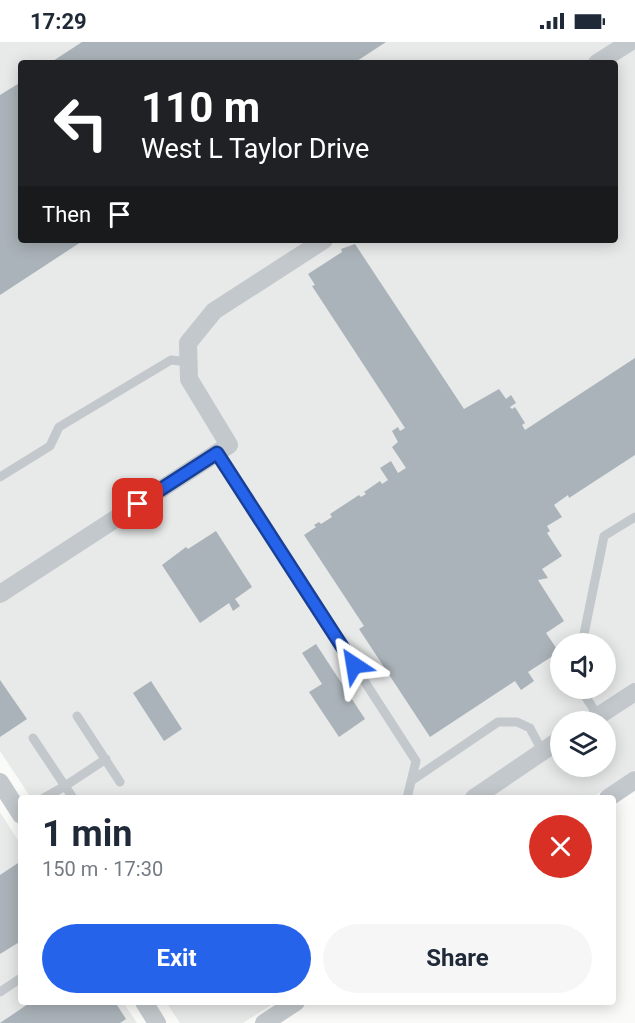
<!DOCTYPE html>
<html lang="en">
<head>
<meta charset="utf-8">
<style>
  body { margin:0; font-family:Roboto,sans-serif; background:#f6f6f7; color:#1f2937; height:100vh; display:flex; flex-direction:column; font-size:22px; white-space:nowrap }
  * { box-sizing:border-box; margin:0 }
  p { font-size:20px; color:#747a83 }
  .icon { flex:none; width:33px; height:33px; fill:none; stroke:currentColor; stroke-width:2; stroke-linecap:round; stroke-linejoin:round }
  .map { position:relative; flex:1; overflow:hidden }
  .panel { position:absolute; left:18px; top:753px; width:598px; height:210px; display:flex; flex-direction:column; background:#fff; border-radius:6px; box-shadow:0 3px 15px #0003 }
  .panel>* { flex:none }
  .guide { position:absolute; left:18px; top:18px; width:600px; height:183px; border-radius:6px; box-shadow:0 3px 15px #0003; background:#202124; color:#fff; overflow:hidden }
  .tools { position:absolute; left:550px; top:591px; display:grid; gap:12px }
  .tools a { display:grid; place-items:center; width:66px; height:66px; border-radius:50%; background:#fff; box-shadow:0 3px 15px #0003; font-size:30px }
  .pin { position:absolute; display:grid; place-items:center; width:51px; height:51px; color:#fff; margin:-26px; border-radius:12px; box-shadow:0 3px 9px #0006 }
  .me { position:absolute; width:66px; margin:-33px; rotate:327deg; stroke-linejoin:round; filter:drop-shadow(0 0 4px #0008) }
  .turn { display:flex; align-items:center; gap:21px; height:126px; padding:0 24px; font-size:27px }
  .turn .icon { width:78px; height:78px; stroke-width:2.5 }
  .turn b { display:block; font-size:42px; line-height:51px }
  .then { display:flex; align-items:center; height:57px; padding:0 24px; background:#0003; gap:12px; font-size:22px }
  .round { display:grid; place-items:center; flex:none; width:63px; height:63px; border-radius:32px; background:#f6f6f7 }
  .summary { display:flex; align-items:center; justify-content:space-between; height:102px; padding:0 24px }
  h1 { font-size:36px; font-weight:700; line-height:45px }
  .cta { display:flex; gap:12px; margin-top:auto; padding:12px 24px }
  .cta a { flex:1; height:69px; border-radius:36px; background:#2563eb; color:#fff; font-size:24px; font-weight:700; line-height:69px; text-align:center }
  .cta a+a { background:#f6f6f7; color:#1f2937 }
  .status { display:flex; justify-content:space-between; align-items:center; height:42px; padding:0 30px; background:#fff; direction:ltr }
  .status svg { height:16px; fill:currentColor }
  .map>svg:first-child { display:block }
</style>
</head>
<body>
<div class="status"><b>17:29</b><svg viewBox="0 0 49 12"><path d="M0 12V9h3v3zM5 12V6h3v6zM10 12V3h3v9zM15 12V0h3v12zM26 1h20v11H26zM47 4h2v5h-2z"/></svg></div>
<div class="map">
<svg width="635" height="981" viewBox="0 0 635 981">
  <rect width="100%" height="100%" fill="#fafaf8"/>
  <path fill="#e8e9e9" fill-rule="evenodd" d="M0,0H635V728L591,756H31L0,709ZM21,21H615V198H21ZM561,602H606V646H561ZM561,680H606V724H561Z
    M0,770L21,803V960H123L137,981H0Z
    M166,960H276L243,981H180Z"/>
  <path fill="#aab3b9" d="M82,0H386L354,21H50Z
    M21,40V198H84L0,253V53Z
    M355,202L464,367L499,347L506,357L511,353L516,361L510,365L512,367L515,365L525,381L522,383L525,388L635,316V413L569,456L568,453L554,463L562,475L547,484L550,489L547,491L562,514L542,527L548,536L538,538L564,579L546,591L559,610L528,630L534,639L521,648L515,639L430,695L359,587L364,584L304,493L316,485L314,483L319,480L321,482L332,475L330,472L359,453L361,455L366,452L364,450L380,439L382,442L388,438L380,426L391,419L398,431L406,426L392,405L398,400L392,389L398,385L400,389L405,386L312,244L315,243L308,232L342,210L341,207Z
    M216,489L252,545L235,557L240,564L233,569L229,561L200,581L162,523L186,505L188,507Z
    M316,602L365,677L339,695L309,650L322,642L302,611Z
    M0,638L27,677L0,695Z
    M151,639L182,687L164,699L133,651Z
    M21,819V899L0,912V833Z
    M31,960H115L126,977L120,981H0Z"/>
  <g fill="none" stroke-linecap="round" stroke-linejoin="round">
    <path stroke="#c3c8cc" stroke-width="9" d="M217,411L416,719L407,756
      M0,435L50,404L59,385L171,318L189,320
      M582,602L604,494L635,475
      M580,646L598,674
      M77,674L120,740
      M33,696L65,744L106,717
      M411,739L498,680H517L530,686L542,709
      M44,756L65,744L73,756
      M0,950L21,936"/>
    <path stroke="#c3c8cc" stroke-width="18" d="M597,21L630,0
      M0,552L229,403L189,337L188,301L214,269L324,198
      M589,680L635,650
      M0,740L21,773
      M474,756L561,697
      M608,756L635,738
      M144,960L157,981
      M264,981L296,960"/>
  </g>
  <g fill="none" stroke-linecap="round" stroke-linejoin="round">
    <defs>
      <path id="route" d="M138,462L217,411L354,623"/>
    </defs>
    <use href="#route" stroke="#184099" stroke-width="15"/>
    <use href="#route" stroke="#2563eb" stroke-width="10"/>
  </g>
</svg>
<div class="tools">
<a><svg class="icon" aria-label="sound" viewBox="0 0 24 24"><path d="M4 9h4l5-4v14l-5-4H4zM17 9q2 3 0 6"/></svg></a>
<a><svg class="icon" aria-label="layers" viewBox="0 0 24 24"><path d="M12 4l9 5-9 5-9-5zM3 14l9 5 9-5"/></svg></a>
</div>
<div class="pin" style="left:138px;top:462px;background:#d93025"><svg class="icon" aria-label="arrive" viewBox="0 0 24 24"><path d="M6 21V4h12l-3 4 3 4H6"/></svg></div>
<svg class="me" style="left:354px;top:623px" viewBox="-20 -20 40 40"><path d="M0-17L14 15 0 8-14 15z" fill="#2563eb" stroke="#fff" stroke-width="4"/></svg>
<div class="guide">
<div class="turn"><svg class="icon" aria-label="left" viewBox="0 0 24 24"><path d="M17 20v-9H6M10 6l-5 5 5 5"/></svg><div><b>110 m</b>West L Taylor Drive</div></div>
<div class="then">Then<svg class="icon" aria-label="arrive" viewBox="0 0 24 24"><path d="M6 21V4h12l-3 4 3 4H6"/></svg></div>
</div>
<section class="panel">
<div class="summary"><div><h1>1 min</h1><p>150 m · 17:30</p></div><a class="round" style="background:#d93025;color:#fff"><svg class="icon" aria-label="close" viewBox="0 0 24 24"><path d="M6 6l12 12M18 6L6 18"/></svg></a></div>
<div class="cta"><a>Exit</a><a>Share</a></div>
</section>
</div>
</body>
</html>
